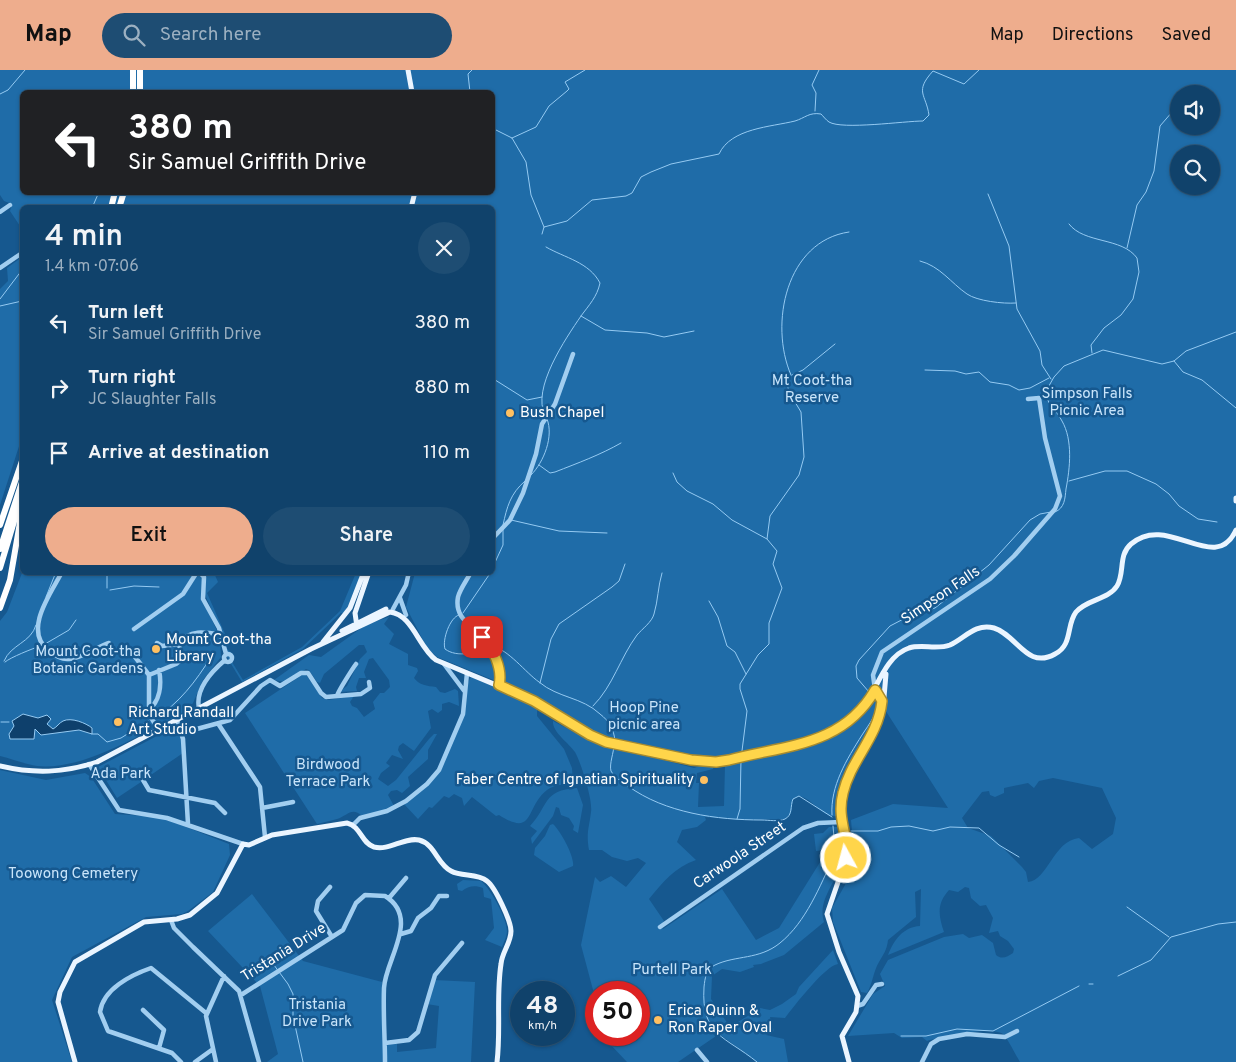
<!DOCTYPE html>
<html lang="en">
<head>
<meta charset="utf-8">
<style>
  body { margin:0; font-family:Overpass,sans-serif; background:#1e4d73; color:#f1f3f6; height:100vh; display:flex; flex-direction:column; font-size:19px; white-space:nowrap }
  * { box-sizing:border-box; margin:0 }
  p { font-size:16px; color:#9cb0c1 }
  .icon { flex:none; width:28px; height:28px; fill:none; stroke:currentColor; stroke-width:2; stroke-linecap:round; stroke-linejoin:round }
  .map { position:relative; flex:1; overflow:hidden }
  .panel { position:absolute; left:20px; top:135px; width:475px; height:370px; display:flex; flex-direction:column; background:#10426b; border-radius:8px; box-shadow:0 1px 4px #0004,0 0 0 1px #305b7e }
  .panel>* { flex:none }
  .top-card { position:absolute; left:20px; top:20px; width:475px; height:105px; border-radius:8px; box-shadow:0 1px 4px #0004,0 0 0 1px #305b7e; background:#202124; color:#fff; overflow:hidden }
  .tools { position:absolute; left:1170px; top:15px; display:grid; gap:10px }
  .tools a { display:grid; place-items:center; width:50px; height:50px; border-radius:50%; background:#10426b; box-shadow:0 1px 4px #0004,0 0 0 1px #305b7e; font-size:25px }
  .speed { position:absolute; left:510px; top:911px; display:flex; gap:10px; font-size:25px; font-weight:700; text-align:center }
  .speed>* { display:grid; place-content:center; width:65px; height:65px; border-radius:50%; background:#10426b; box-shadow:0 1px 4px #0004,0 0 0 1px #305b7e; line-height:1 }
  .speed small { font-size:12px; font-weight:400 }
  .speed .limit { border:8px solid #d22; background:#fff; color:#111 }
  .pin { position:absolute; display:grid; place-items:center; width:42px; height:42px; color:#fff; margin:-21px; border-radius:10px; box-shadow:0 2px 8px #0006 }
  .me { position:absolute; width:55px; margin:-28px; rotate:353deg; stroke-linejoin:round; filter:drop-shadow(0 0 4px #0008) }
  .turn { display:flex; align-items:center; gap:18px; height:105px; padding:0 25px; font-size:22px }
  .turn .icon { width:65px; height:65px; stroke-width:2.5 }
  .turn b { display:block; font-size:35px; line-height:42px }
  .round { display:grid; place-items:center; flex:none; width:52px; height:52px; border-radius:26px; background:#1e4d73 }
  .summary { display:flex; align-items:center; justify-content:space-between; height:85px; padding:0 25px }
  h1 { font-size:30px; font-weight:600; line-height:38px }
  .action { display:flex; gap:10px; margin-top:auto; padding:10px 25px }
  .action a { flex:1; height:58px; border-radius:30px; background:#eead8d; color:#111; font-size:20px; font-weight:600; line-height:58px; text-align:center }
  .action a+a { background:#1e4d73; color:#f1f3f6 }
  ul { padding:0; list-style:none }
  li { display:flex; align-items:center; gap:15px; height:65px; padding:0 25px }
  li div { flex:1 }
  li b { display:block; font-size:19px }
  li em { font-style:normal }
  header { display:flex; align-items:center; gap:30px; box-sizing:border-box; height:70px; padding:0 25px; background:#eead8d; color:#111 }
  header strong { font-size:24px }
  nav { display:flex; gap:28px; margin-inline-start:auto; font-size:18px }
  .search { width:350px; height:45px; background:#1e4d73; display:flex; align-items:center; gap:12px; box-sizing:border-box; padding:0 18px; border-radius:28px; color:#9cb0c1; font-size:19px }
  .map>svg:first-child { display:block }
</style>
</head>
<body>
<header>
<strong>Map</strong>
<div class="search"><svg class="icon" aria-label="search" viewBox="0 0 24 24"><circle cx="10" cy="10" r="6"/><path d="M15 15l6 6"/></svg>Search here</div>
<nav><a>Map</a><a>Directions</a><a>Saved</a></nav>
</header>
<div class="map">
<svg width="1236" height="992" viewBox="0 0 1236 992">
  <rect width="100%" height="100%" fill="#16588f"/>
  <path fill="#1f6ca8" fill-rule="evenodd" d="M0,0H1236V992H1020C1015,984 1010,973 1004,965C995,955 939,967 927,971L922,967L902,968L894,963L848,966L873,924L885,916L880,904L888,890L944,867L963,864L969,868L982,865L993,873L996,885C1002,890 1007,887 1013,883L1014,879L1008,871L1000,866L998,861L989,863L993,848L986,835L980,836L971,828L969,818L965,817L958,822L949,820C937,833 938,845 944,862L888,885C894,870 903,857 920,856L921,819L915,822L916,847L888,870C887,880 883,885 879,892C873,902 873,913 867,923L861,922L833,852L832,838L845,815L854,785L851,750L893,734L948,738L880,632C876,644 875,657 868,669C853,695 838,715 837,746C822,748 814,729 799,726L793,729L791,743L785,749L744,750L705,747L706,750L697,757L682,760L677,772L696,790C675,797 663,812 649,829L664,851L661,856L663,859L722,819L756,870L779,858L822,789L825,780L816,781L814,764L823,763L829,757H837C840,768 844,780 841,792C837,813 817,829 824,852L784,885L761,894L753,895L754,897L740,902L722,899L712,906L711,929L730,957L760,938L770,940L782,934L796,924L799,917L833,880L838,894C826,895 794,936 785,948L770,947L774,961L766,965L784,969L788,992H757L719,964L678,992H627L608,972L606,965H639V922H596V931L581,875L595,807L600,812L611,806L626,817L646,793L638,788L627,791L612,787L602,780H589C586,763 589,758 591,742C593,730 581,693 575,682C569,673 552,662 553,651L601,676L616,679L617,678L694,698L703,695L714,696L713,699L697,703L696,713H699L698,737L724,736L725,695L788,679C760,675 732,689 703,689L611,669L599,666L540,629L437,587L427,578L406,537L415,503L492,502V138H22V159L10,141L12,134L4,131L0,125ZM22,22H492V122H22ZM1179,24H1211V56H1179ZM1179,84H1211V116H1179ZM1053,708L1102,718L1116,748L1113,764L1092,779L1079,768C1053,771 1048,810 1028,812L1026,802L1022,797L991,766L968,758L962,748L982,722L989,721L990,725L995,727L1004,723V718L1028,713L1034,718L1039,711Z
    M22,187V367L0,435V219L8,211L7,198Z
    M32,502L214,503L218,512L207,523L229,573L226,578L234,585L232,592L243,610L302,577L340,541L356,503H362L345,543H341L303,579L242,612L222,579L227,573L205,525L201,527L220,567L221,587L203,610L193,633L188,640C146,661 85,701 37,696C25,694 12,689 0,686V551L7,542L22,503L29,505Z
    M389,547L384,554L394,564L389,574L408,584V595L417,598L418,601L414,608C419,615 427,616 436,617L440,622L445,623L455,619L458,621L459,636L449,632L442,634V640L438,643L432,639L428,641L431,658L414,681L403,673L399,676L398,680L403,689L392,685L386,693L390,696L381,703L378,709L388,716L396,710L429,669L434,664H437L428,680V689L408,707L410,716L402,723L397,720L391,721L388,725L394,736L393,738L362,746C352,736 347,746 337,749C331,751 324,752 317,754L245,643L305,603L322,628L328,630L354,626L350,632L352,636L357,638L364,647L375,639L373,632L380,623H384L390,617L389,610L373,588L369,589L364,602L366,608H359L356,617L357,621L339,622L347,616L360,589L367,582L364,575H359L324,604L320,613L317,612L309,600L306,599L285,612L274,610L309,585L321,587L367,554Z
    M471,607L516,626L537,638V646L564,679L572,698L573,712C565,715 555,714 547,720C525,737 535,768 499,745L496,746L472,727L464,736L462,728L454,724L449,728L444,726L432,738L429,737L418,749L403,733L439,700L466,637L467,614Z
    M174,657L181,668L183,683L145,709L139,703L137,706L141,712L117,728L98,697Z
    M0,700L46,710L85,703L91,707L115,744L161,747L229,774L230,785L213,822L188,841L182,844L146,847L72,887L52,930L72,992H0Z
    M577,718L583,735L578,763L573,760L574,756L569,748L561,745L559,738L556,737L553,746L532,774L531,768L537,761L530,756C549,736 542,720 577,718Z
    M553,754C560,760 575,787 573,796L559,802L534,785L535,778L545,766L550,755Z
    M463,810L481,811C491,819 507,849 507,861C507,866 504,872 502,877L485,870L494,858L491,829L484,827L483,818C475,815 468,816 462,821L458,820L457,814Z
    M252,824L303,891L382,912L384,974L397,973V982L436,978L439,936L427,934L434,910L475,912L471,992H267L278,984L260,916L208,861Z"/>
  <path fill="#0e406c" stroke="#95caf2" d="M23,644L38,648L47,645L51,649L47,654L53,659C57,657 59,653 63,651C71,647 86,653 92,658V664L79,660L41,665L35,659L34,669H10L9,664L14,656L12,651Z"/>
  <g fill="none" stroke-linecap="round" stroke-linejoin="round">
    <path stroke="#95caf2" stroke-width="1" d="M470,22L468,4L472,0
      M0,24L8,20L25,0
      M815,41L816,23L812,15L819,0
      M492,58L512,68L526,92L531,125L544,157
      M512,68L536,57L549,36L567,21L569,19L565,12L585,0
      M988,124L1009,176L1017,239L1040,281L1042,295L1051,309
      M92,138L99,122
      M1069,154C1084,174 1122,167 1137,188L1139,202L1133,229L1121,245L1104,258L1091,275L1092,283
      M542,164L544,157L567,151L592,130L626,126L632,123L641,107L651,102L671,94L719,84C731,58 771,57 795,51C805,48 809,42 821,44C823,46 826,50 829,52C842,60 905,51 923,51L929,45C926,24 914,22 933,1L964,14L979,0
      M1127,178L1137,135L1146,122L1154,101L1160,56L1179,34
      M920,191C940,196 951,213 967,224C977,231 1003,234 1016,233
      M0,229L22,200
      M0,236L22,231
      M581,246L605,260L647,263L664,267L694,261
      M1174,291L1183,302L1202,310L1236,338
      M925,300L955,301L966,304L979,302L990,312L1009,315L1019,320L1030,318L1049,308
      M792,305L803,300L835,274
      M492,308L527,330L542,327
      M545,345C531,319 566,268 581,246C589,235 597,227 600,213C589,192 565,188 546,177
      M539,395L550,403L555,402C578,393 600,385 621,373
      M673,403L677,412L687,421L713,434L732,450L767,469
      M531,405C544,392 554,366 547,349
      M1069,411L1105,401H1127L1156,414L1169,424L1179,436L1198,449L1217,452
      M1055,442C1065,438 1065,428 1066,419C1070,398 1073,370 1062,351C1056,339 1046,335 1046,321L1054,307L1064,296L1103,280L1162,294L1174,291L1186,281L1236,262
      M511,450L559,461L607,463
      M503,455C507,437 510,424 525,411
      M492,499L503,475V459
      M107,518V502
      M110,520L134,516L159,517
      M46,527L56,502
      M709,531L718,547L727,576L735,582L746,604
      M463,543L491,502
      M459,545C450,547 442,570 445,579C457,588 477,583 489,577
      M45,574L69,560L76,550
      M493,577C507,578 526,603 539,612C558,628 582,627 600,644C609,651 614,659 615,671
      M4,591C11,574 31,573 36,555
      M5,592C11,587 32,579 40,576
      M540,613L551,569L559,554L612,517L619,511L625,494
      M869,622L857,608L856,596L859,590L890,556L913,544L935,538L989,495L1030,450L1040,444L1051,442
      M593,636C613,616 620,588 637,565C642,559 652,552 654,544C658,531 658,516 662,503
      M155,648C179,634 196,611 211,587
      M1,652H9
      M92,664H98L107,672L121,668L148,651
      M614,675C614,682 609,694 611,701C615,708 622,712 628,716C665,743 717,750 762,750C768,750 779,752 785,749C793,745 790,736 793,729L799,726L832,747
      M742,681L747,641L740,619V614L758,585L769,574V553L782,518L773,494L777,481L767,469L770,446L799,405L804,387L801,342L789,322L787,314L791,305C769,254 786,171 849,162
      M832,745C830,716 847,689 862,665C869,654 878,644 877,630L872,625
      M737,749L740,739L741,689
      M851,761H878L891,757L909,756L933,761L950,757L979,758L999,775L1019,787
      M1127,837L1169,867
      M268,887L288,914L293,924V946L303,992
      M1118,906L1151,890L1171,867L1218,854L1236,852
      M1089,914H1093
      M901,966H926L957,959L993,961L1079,916
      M757,992C725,966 701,966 704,917C705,908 706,899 715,895C736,885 759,890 780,873C806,852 820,816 834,786L835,778L833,756"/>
    <path stroke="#a2cef0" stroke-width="4.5" d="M0,142L10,135
      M0,198L22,183
      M492,469L510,450L523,423L536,384L542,354L555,334L573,284
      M62,502C51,523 23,560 48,580C54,585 61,590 69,589C82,588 97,577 109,573
      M199,502L204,507L203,529L219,558L226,584
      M471,502C467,510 460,519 458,527C454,549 472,555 484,568C494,580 503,599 499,615
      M400,528L406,545
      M393,539L406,515L409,502
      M134,559L183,524L197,502
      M157,573L162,576L179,574
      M132,583L149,605V644L158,659
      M224 588a4 4 0 1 1 8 0a4 4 0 1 1-8 0Z
      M444,594L465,622
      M149,605L176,594L181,590L179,574C189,559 205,562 221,565
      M875,620L873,605L882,582L990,509L1014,486L1055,439L1060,426L1045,368L1039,328L1028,329
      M337,626C337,623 353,598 356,594
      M199,638C195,619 211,602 225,590
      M148,641C160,631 162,615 159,600
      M177,650L183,669L188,754
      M219,655L260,717L265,767
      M182,663L230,650L261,616L270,610L280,616L301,603H308L321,623L326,627L361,624L370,618L369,612
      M89,694L119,740L167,748L243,774
      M140,705L149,720L215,733L225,743
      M262,738L293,732
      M353,755L360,748L387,741L406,731L427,714L439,700L463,644L467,603
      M330,817L318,831L316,841L332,867
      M389,828L406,808
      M171,850L174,858L193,877L239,921L259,992
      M660,857L803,758L818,753L841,752
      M401,864L411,861L418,848L431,838L439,826H447
      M241,925L343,860L356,833L365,825L385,826C421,848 385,890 384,918C383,943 385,968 385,992
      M857,936L863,934L876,915L882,914
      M143,940L164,960L159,978
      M385,973L409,970L418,962L435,905L462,873
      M697,980L707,992
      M181,992L172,983L108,961L100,942C103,919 131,905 151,898L206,943
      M195,992L213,979
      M216,992L206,946L224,906
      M922,992L931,974L939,969L967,964L1005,967L1017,961"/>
    <path stroke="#ebf5ff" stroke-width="5" d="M408,0L412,22
      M411,138L415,122
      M1236,428V431
      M357,557L355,543L369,502
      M342,561L386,539
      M323,572L350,538L364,502
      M0,696C34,704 64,703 97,692L311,579L390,542C413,545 418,577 436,590L530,629L598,669L691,690L716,692L729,689C762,681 818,675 845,655C852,650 859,644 864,637C877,619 885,586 909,578C922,574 937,580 950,575C965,568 975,553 994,558C1017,565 1027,600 1055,584C1073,575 1066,555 1076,542C1087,529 1108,530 1117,516C1125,503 1118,485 1131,474C1168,442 1215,506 1236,460
      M75,992L58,932L60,922L75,892L144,852L177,849L190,845L217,823L243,774L249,775L272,765L347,753C361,756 361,773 374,777C389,781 404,767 419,770C435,774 437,794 451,801C462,807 477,803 487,811C495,817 511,851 511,861C511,873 502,882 501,894C496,926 501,960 497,992
      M849,992L842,966L856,942L858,926L839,882L827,844L847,786L841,752L842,725L850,704L876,658L884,627L886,604"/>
    <path stroke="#fff" stroke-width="6" d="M133,0V22
      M140,0V22
      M111,138L115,122
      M119,138L124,122
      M0,455L22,391
      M0,479L22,412
      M0,498L22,425
      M0,538L10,510L22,441"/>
  </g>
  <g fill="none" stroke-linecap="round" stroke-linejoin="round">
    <defs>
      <path id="route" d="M482,567C493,578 503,599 499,615L534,631L590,665L606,672L691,690L716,692L729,690C786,675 843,676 875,620L876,621L882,631C878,668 851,689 843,723C836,750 850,767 846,788"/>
    </defs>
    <use href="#route" stroke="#a68a30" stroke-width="12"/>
    <use href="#route" stroke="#ffd54a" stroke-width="9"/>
  </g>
  <g fill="#ffc061" stroke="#16588f" stroke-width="2">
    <circle cx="510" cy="343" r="5"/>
    <circle cx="156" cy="579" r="5"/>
    <circle cx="118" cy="652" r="5"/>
    <circle cx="704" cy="710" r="5"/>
    <circle cx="658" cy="950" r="5"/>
  </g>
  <g text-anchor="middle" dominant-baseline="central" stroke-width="5" stroke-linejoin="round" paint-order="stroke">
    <g font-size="15" fill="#c9e5fb" stroke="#16588f">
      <text x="812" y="311">Mt Coot-tha<tspan x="812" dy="17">Reserve</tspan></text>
      <text x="1087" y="324">Simpson Falls<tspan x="1087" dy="17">Picnic Area</tspan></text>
      <text x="88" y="582">Mount Coot-tha<tspan x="88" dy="17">Botanic Gardens</tspan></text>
      <text x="644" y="638">Hoop Pine<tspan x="644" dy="17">picnic area</tspan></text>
      <text x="328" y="695">Birdwood<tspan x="328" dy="17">Terrace Park</tspan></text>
      <text x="121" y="704">Ada Park</text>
      <text x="73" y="804">Toowong Cemetery</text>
      <text x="672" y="900">Purtell Park</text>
      <text x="317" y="935">Tristania<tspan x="317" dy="17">Drive Park</tspan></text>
    </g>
    <g font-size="15" fill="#fff" stroke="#16588f" text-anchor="start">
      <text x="520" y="343">Bush Chapel</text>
      <text x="166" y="570">Mount Coot-tha<tspan x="166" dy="17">Library</tspan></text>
      <text x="128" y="643">Richard Randall<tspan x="128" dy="17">Art Studio</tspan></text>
      <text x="694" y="710" text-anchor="end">Faber Centre of Ignatian Spirituality</text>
      <text x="668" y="941">Erica Quinn &amp;<tspan x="668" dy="17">Ron Raper Oval</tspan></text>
    </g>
    <g font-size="15" fill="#fff" stroke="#16588f">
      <text transform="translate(941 526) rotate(-34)">Simpson Falls</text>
      <text transform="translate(740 786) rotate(-34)">Carwoola Street</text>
      <text transform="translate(284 883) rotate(-32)">Tristania Drive</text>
    </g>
  </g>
</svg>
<div class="tools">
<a><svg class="icon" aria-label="sound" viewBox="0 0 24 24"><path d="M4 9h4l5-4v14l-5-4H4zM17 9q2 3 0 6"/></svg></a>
<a><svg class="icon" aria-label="search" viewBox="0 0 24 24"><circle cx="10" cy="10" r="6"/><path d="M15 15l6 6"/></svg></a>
</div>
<div class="speed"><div>48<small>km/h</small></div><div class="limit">50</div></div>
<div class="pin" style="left:482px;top:567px;background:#d93025"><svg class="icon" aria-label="arrive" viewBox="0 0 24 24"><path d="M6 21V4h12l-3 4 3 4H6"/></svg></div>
<svg class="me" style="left:846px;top:788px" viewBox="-20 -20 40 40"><circle r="17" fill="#ffd54a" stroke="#fff" stroke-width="3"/><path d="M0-11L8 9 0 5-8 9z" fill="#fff"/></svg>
<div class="top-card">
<div class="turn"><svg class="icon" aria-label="left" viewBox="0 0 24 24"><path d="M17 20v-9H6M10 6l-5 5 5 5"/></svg><div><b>380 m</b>Sir Samuel Griffith Drive</div></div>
</div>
<section class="panel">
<div class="summary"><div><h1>4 min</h1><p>1.4 km · 07:06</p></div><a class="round"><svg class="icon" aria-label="close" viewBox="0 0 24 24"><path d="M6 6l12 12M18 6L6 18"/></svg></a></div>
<ul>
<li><svg class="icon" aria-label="left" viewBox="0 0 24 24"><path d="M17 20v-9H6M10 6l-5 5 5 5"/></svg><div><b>Turn left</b><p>Sir Samuel Griffith Drive</p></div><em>380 m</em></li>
<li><svg class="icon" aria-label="right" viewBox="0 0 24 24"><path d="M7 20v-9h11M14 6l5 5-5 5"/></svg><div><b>Turn right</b><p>JC Slaughter Falls</p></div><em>880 m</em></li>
<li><svg class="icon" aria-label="arrive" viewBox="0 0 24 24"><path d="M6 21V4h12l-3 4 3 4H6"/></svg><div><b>Arrive at destination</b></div><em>110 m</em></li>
</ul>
<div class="action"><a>Exit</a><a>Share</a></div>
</section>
</div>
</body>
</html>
